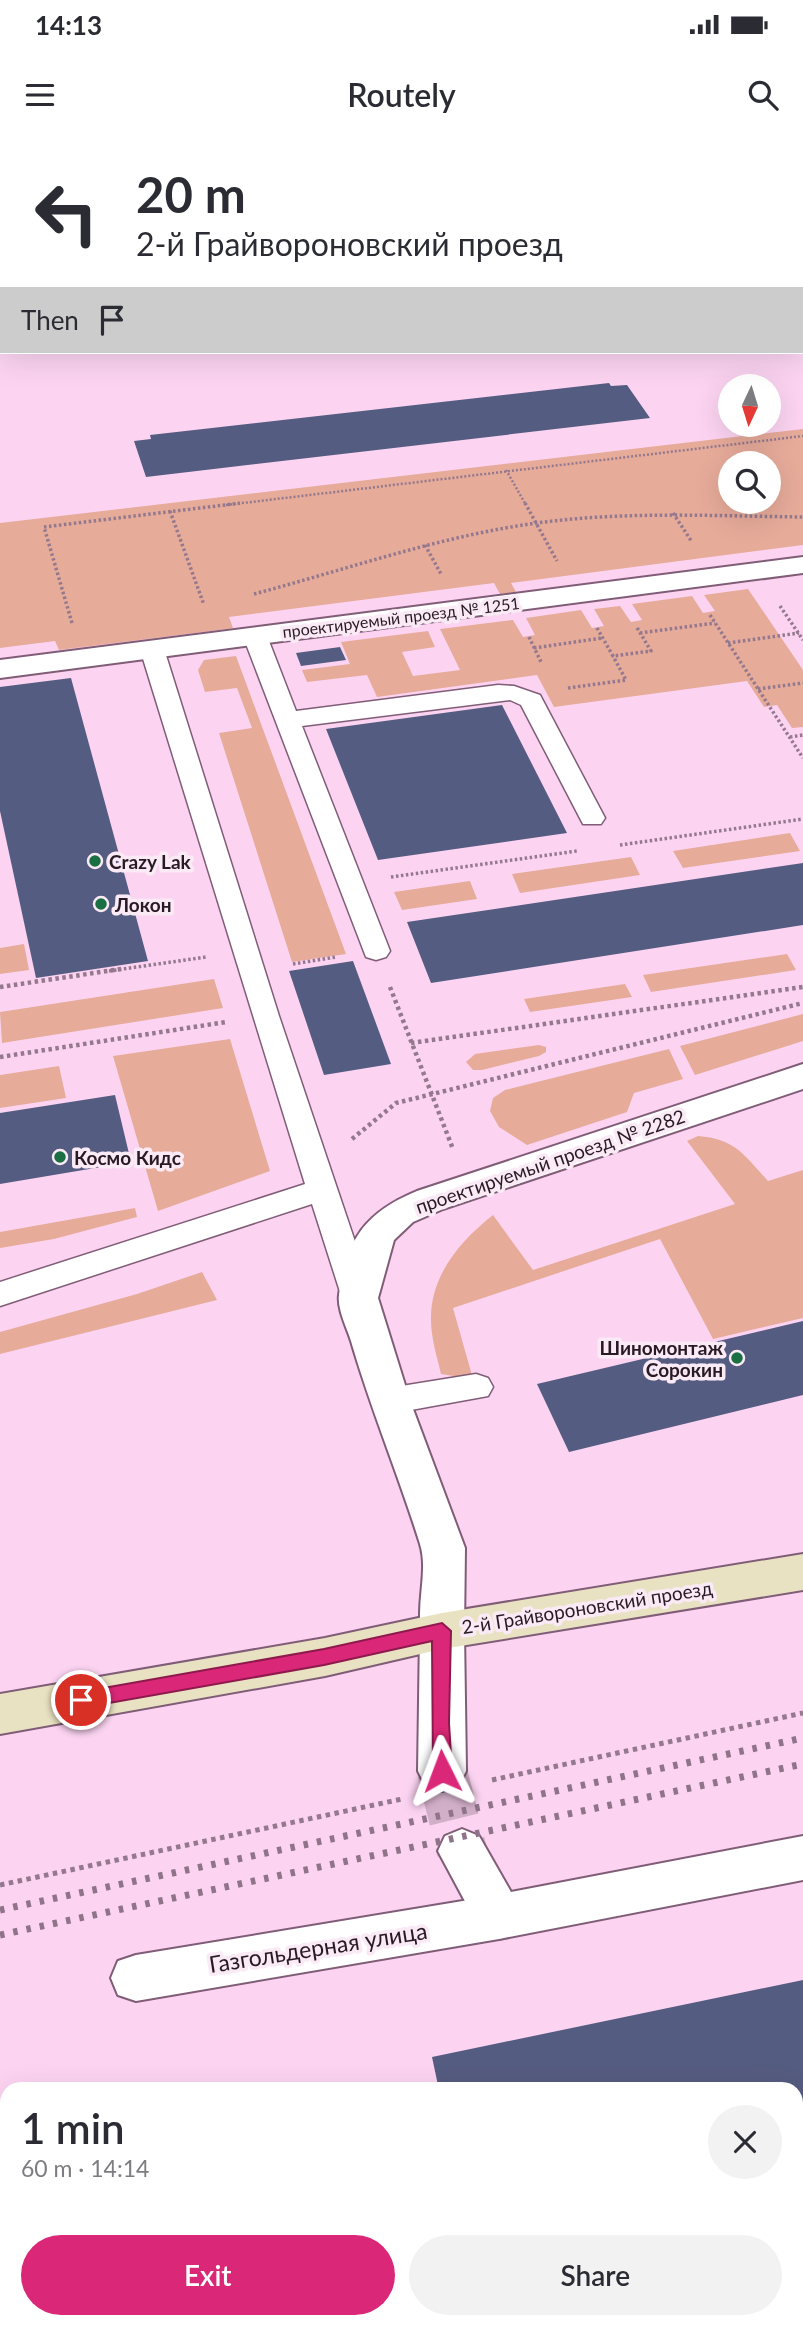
<!DOCTYPE html>
<html lang="en">
<head>
<meta charset="utf-8">
<style>
  body { margin:0; font-family:Lato,sans-serif; background:#f2f2f3; color:#2b2b33; height:100vh; display:flex; flex-direction:column; font-size:26px; white-space:nowrap }
  * { box-sizing:border-box; margin:0 }
  p { font-size:23px; color:#7c7c81 }
  .icon { flex:none; width:38px; height:38px; fill:none; stroke:currentColor; stroke-width:2; stroke-linecap:round; stroke-linejoin:round }
  .map { position:relative; flex:1; overflow:hidden }
  .panel { position:absolute; left:0px; top:1942px; width:803px; height:247px; display:flex; flex-direction:column; background:#fff; border-radius:21px 21px 0 0; box-shadow:0 7px 28px #0002 }
  .panel>* { flex:none }
  .top-card { position:absolute; left:0px; top:0px; width:803px; height:214px; box-shadow:0 7px 28px #0002; background:#fff; color:#2b2b33; overflow:hidden }
  .needle { width:46px; rotate:184deg }
  .fabs { position:absolute; left:718px; top:234px; display:grid; gap:14px }
  .fabs a { display:grid; place-items:center; width:63px; height:63px; border-radius:50%; background:#fff; box-shadow:0 7px 28px #0002; font-size:35px }
  .pin { position:absolute; display:grid; place-items:center; width:60px; height:60px; color:#fff; margin:-30px; border:4px solid #fff; border-radius:50%; box-shadow:0 2px 7px #0007 }
  .me { position:absolute; width:77px; margin:-38px; rotate:357deg; stroke-linejoin:round; filter:drop-shadow(0 0 5px #0008) }
  .turn { display:flex; align-items:center; gap:24px; height:147px; padding:0 21px; font-size:32px }
  .turn .icon { width:91px; height:91px; stroke-width:2.5 }
  .turn b { display:block; font-size:49px; line-height:60px }
  .then { display:flex; align-items:center; height:66px; padding:0 21px; background:#0003; gap:14px; font-size:26px }
  .round { display:grid; place-items:center; flex:none; width:74px; height:74px; border-radius:37px; background:#f2f2f3 }
  .head { display:flex; align-items:center; justify-content:space-between; height:119px; padding:0 21px }
  h1 { font-size:42px; font-weight:600; line-height:52px }
  .cta { display:flex; gap:14px; margin-top:auto; padding:14px 21px }
  .cta a { flex:1; height:80px; border-radius:42px; background:#db2777; color:#fff; font-size:28px; font-weight:600; line-height:80px; text-align:center }
  .cta a+a { background:#f2f2f3; color:#2b2b33 }
  .status { display:flex; justify-content:space-between; align-items:center; height:49px; padding:0 35px; background:#fff; direction:ltr }
  .status svg { height:19px; fill:currentColor }
  header { display:flex; justify-content:space-between; align-items:center; height:91px; padding:0 21px; background:#fff; font-size:32px; font-weight:600 }
  .map>svg:first-child { display:block }
</style>
</head>
<body>
<div class="status"><b>14:13</b><svg viewBox="0 0 49 12"><path d="M0 12V9h3v3zM5 12V6h3v6zM10 12V3h3v9zM15 12V0h3v12zM26 1h20v11H26zM47 4h2v5h-2z"/></svg></div>
<header><svg class="icon" aria-label="menu" viewBox="0 0 24 24"><path d="M4 6h16M4 12h16M4 18h16"/></svg>Routely<svg class="icon" aria-label="search" viewBox="0 0 24 24"><circle cx="10" cy="10" r="6"/><path d="M15 15l6 6"/></svg></header>
<div class="map">
<svg width="803" height="2189" viewBox="0 0 803 2189">
  <rect width="100%" height="100%" fill="#fcd4f2"/>
  <path fill="#e7ab9a" fill-rule="evenodd" d="M803,289V405L511,443L516,452L500,454L494,443L229,477L233,488L211,491L59,510L55,501L0,508V383ZM730,324H768V362H730Z
    M748,449L803,530V587L792,588L777,565L764,567L747,541L554,567L537,535L377,557L367,535L307,542L302,530L350,524L341,502L428,491L435,507L402,512L413,536L460,530L440,489L513,480L523,497L535,495L526,478L581,470L592,488L604,486L594,469L620,466L631,482L642,480L632,464L692,456L703,473L715,471L704,455Z
    M236,516L346,814L292,822L219,593L252,588L237,548L205,552L198,530L204,520Z
    M790,693L800,711L683,728L673,711Z
    M631,717L640,735L520,753L512,734Z
    M470,741L477,759L402,770L394,752Z
    M24,804L29,830L0,834V808Z
    M787,814L796,830L651,852L643,835Z
    M214,839L223,868L2,903L0,872Z
    M625,844L632,857L530,872L524,859Z
    M803,874V901L695,935L680,906Z
    M230,899L270,1031L158,1071L113,916Z
    M539,905L546,907V912L539,916L482,930H473L466,922L475,914Z
    M669,909L683,939L634,953L627,972L527,1005L499,987L490,971L493,958L505,950Z
    M59,926L66,958L0,968V935Z
    M698,996C736,999 744,1015 768,1041L803,1030V1178L713,1199L660,1099L453,1168L473,1239L441,1234C437,1217 431,1198 431,1180C430,1136 460,1101 493,1075L533,1130L735,1064L687,1001Z
    M135,1068L137,1077L54,1099L0,1108V1092Z
    M202,1132L217,1160L0,1214V1192L137,1154Z"/>
  <path fill="#555c81" d="M609,243L611,246L627,245L650,278L146,337L134,301L151,299L150,295Z
    M340,507L346,520L301,526L296,513Z
    M71,538L148,821L36,838L0,671V547Z
    M502,565L567,693L378,720L326,589Z
    M803,723V785L431,843L407,782Z
    M353,821L391,924L324,935L289,831Z
    M115,955L131,1022L0,1044V973Z
    M803,1181V1255L569,1312L537,1244Z
    M803,1840V2024L796,2025V1950H439L432,1917Z
    M238,2182H418L419,2189H239Z"/>
  <g fill="none" stroke-linecap="round" stroke-linejoin="round">
    <path stroke="#d2afc9" stroke-width="50" stroke-dasharray="50 24" stroke-linecap="butt" d="M442,1631L462,1711"/>
    <defs>
      <path id="service" d="M255,489L263,491L267,496L296,571L498,545L514,546L540,555L605,678L601,684H583L521,565L510,560L302,586L390,811L386,817L376,820L366,817L243,496L247,491Z
        M152,502L160,504L164,509L279,876L374,1158L369,1166L358,1170L347,1166L342,1158L312,1064L0,1166V1142L305,1044L140,509L144,504Z
        M476,1234L488,1238L493,1247L488,1256L389,1274L377,1270L372,1261L377,1252L389,1248Z"/>
      <path id="minor" d="M777,0H801L802,2H778Z
        M803,417V433L0,538V520Z
        M803,924V949L443,1069L413,1082L394,1100L378,1158L410,1261L465,1408L464,1491L458,1504L442,1509L426,1504C411,1473 430,1436 420,1404C399,1336 371,1270 351,1201C347,1188 337,1169 339,1155C346,1099 366,1072 417,1051Z
        M499,1755L516,1761L524,1777L516,1793L499,1799L136,1861L118,1855L111,1838L118,1821L136,1815Z"/>
      <path id="tertiary" d="M442,1473L458,1478L464,1491L466,1631L459,1645L442,1651L425,1645L418,1631L420,1491L426,1478Z
        M462,1689L479,1696L511,1752L803,1696V1740L499,1799L482,1793L438,1711L445,1696Z"/>
      <path id="secondary" d="M803,1414V1450L442,1509L325,1536L0,1594V1554L325,1498L442,1473Z"/>
    </defs>
    <use href="#service" stroke="#805d77" stroke-width="3"/>
    <use href="#minor" stroke="#805d77" stroke-width="4"/>
    <use href="#tertiary" stroke="#805d77" stroke-width="4"/>
    <use href="#secondary" stroke="#805d77" stroke-width="4"/>
    <path stroke="#94798e" stroke-width="2.5" stroke-dasharray="2 2" stroke-linecap="butt" d="M506,330L526,365
      M226,365L803,296"/>
    <path stroke="#94798e" stroke-width="3.5" stroke-dasharray="2.5 2.5" stroke-linecap="butt" d="M525,363L557,421
      M170,371L204,465
      M673,373L692,402
      M425,405L441,434
      M254,454C348,429 441,396 537,383C625,371 715,376 803,377
      M780,466L803,500
      M710,475L803,618
      M72,483L44,387L241,363
      M597,488L613,516L651,511L636,486
      M640,493L715,483
      M529,497L542,524
      M728,503L799,493
      M534,508L602,498
      M568,548L626,540L613,516
      M758,549L803,543
      M790,597L803,595
      M620,705L803,679
      M391,737L577,711
      M293,824L336,817
      M109,831L206,817"/>
    <path stroke="#94798e" stroke-width="4.5" stroke-dasharray="3.5 3.5" stroke-linecap="butt" d="M0,847L121,829
      M390,847L453,1009
      M411,903L803,847
      M0,917L226,882
      M352,999L396,963L803,863"/>
    <path stroke="#94798e" stroke-width="5" stroke-dasharray="4.5 4.5" stroke-linecap="butt" d="M492,1640L803,1573
      M0,1745L402,1659"/>
    <use href="#service" fill="#fff" fill-rule="evenodd"/>
    <use href="#minor" fill="#fff" fill-rule="evenodd"/>
    <use href="#tertiary" fill="#fff" fill-rule="evenodd"/>
    <use href="#secondary" fill="#e9e2c2" fill-rule="evenodd"/>
    <path stroke="#8f7489" stroke-width="7" stroke-dasharray="4.5 9" stroke-linecap="butt" d="M0,1770L803,1598
      M0,1795L803,1624"/>
  </g>
  <path fill="#db2777" stroke="#8e194d" stroke-width="2" d="M442,1483L451,1491L449,1583L452,1631L449,1637L442,1639L436,1637L433,1631L432,1501L324,1525L81,1568L74,1565L72,1560L74,1554L81,1552L324,1509Z"/>
  <g fill="#1a7043" stroke="#faeaf6" stroke-width="2.5">
    <circle cx="95" cy="721" r="7"/>
    <circle cx="101" cy="764" r="7"/>
    <circle cx="60" cy="1017" r="7"/>
    <circle cx="737" cy="1218" r="7"/>
  </g>
  <g text-anchor="middle" dominant-baseline="central" stroke-width="7" stroke-linejoin="round" paint-order="stroke">
    <g font-size="16" fill="#281a25" stroke="#faeaf6">
      <text transform="translate(401 477) rotate(-7)">проектируемый проезд № 1251</text>
    </g>
    <g font-size="19" font-weight="bold" fill="#281a25" stroke="#faeaf6" text-anchor="start">
      <text x="109" y="721">Crazy Lak</text>
      <text x="115" y="764">Локон</text>
      <text x="74" y="1017">Космо Кидс</text>
      <text x="723" y="1207" text-anchor="end">Шиномонтаж<tspan x="723" dy="22">Сорокин</tspan></text>
    </g>
    <g font-size="19" fill="#281a25" stroke="#faeaf6">
      <text transform="translate(550 1021) rotate(-19)">проектируемый проезд № 2282</text>
      <text transform="translate(587 1467) rotate(-9)">2-й Грайвороновский проезд</text>
    </g>
    <g font-size="23" fill="#281a25" stroke="#faeaf6">
      <text transform="translate(318 1807) rotate(-9)">Газгольдерная улица</text>
    </g>
  </g>
</svg>
<div class="fabs">
<a><svg class="needle" viewBox="-14 -14 28 28"><path d="M0-13l5 13h-10z" fill="#e53935"/><path d="M0 13l5-13h-10z" fill="#7c7c81"/></svg></a>
<a><svg class="icon" aria-label="search" viewBox="0 0 24 24"><circle cx="10" cy="10" r="6"/><path d="M15 15l6 6"/></svg></a>
</div>
<div class="pin" style="left:81px;top:1560px;background:#d93025"><svg class="icon" aria-label="arrive" viewBox="0 0 24 24"><path d="M6 21V4h12l-3 4 3 4H6"/></svg></div>
<svg class="me" style="left:442px;top:1631px" viewBox="-20 -20 40 40"><path d="M0-17L14 15 0 8-14 15z" fill="#db2777" stroke="#fff" stroke-width="4"/></svg>
<div class="top-card">
<div class="turn"><svg class="icon" aria-label="left" viewBox="0 0 24 24"><path d="M17 20v-9H6M10 6l-5 5 5 5"/></svg><div><b>20 m</b>2-й Грайвороновский проезд</div></div>
<div class="then">Then<svg class="icon" aria-label="arrive" viewBox="0 0 24 24"><path d="M6 21V4h12l-3 4 3 4H6"/></svg></div>
</div>
<section class="panel">
<div class="head"><div><h1>1 min</h1><p>60 m · 14:14</p></div><a class="round"><svg class="icon" aria-label="close" viewBox="0 0 24 24"><path d="M6 6l12 12M18 6L6 18"/></svg></a></div>
<div class="cta"><a>Exit</a><a>Share</a></div>
</section>
</div>
</body>
</html>
